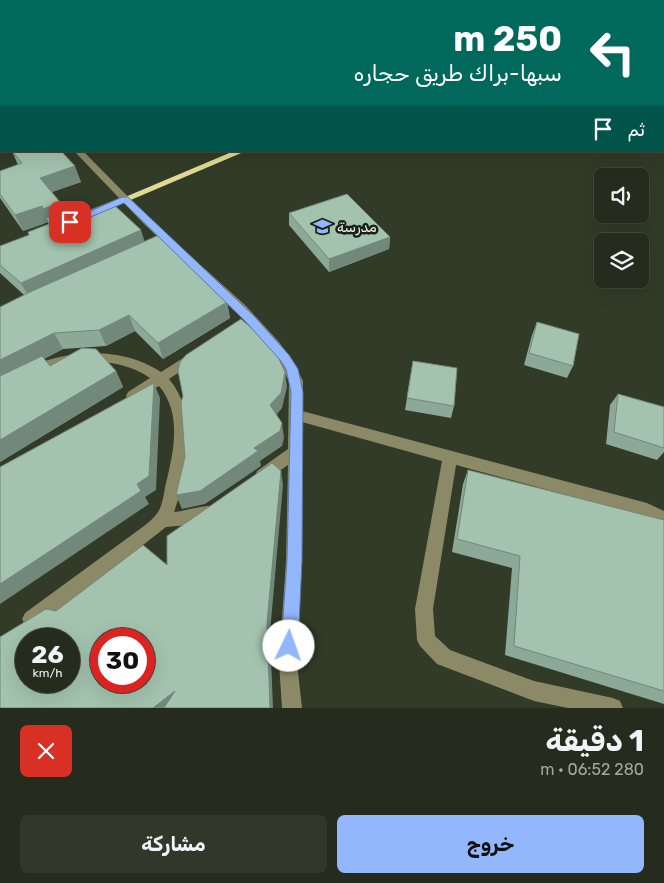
<!DOCTYPE html>
<html lang="ar">
<head>
<meta charset="utf-8">
<style>
  body { margin:0; font-family:Rubik,"Noto Sans Arabic",sans-serif; background:#31382a; color:#f1f3f6; direction:rtl; height:100vh; display:flex; flex-direction:column; font-size:19px; white-space:nowrap }
  * { box-sizing:border-box; margin:0 }
  p { font-size:16px; color:#a3a7a4 }
  .icon { flex:none; width:28px; height:28px; fill:none; stroke:currentColor; stroke-width:2; stroke-linecap:round; stroke-linejoin:round }
  .map { position:relative; height:708px; overflow:hidden; direction:ltr }
  .panel { display:flex; flex-direction:column; background:#252c1d; flex:1 }
  .panel>* { flex:none }
  .banner { position:absolute; left:0px; top:0px; width:665px; height:152px; box-shadow:0 5px 20px #0002,0 0 0 1px #42483b; direction:rtl; background:#00695c; color:#fff; overflow:hidden }
  .fabs { position:absolute; left:594px; top:168px; display:grid; gap:10px }
  .fabs a { display:grid; place-items:center; width:55px; height:55px; border-radius:8px; background:#252c1d; box-shadow:0 5px 20px #0002,0 0 0 1px #42483b; font-size:25px }
  .speed { position:absolute; left:15px; top:628px; display:flex; gap:10px; font-size:25px; font-weight:700; text-align:center }
  .speed>* { display:grid; place-content:center; width:65px; height:65px; border-radius:50%; background:#252c1d; box-shadow:0 5px 20px #0002,0 0 0 1px #42483b; line-height:1 }
  .speed small { font-size:12px; font-weight:400 }
  .speed .limit { border:8px solid #d22; background:#fff; color:#111 }
  .pin { position:absolute; display:grid; place-items:center; width:42px; height:42px; color:#fff; margin:-21px; border-radius:10px; box-shadow:0 2px 8px #0006 }
  .me { position:absolute; width:55px; margin:-28px; rotate:3deg; stroke-linejoin:round; filter:drop-shadow(0 0 4px #0008) }
  .turn { display:flex; align-items:center; gap:18px; height:105px; padding:0 20px; font-size:22px }
  .turn .icon { width:65px; height:65px; stroke-width:2.5 }
  .turn b { display:block; font-size:35px; line-height:42px }
  .then { display:flex; align-items:center; height:48px; padding:0 20px; background:#0003; gap:10px; font-size:19px }
  .round { display:grid; place-items:center; flex:none; width:52px; height:52px; border-radius:8px; background:#31382a }
  .overview { display:flex; align-items:center; justify-content:space-between; height:85px; padding:0 20px }
  h1 { font-size:30px; font-weight:700; line-height:38px }
  .cta { display:flex; gap:10px; margin-top:auto; padding:10px 20px }
  .cta a { flex:1; height:58px; border-radius:8px; background:#93b7fd; color:#111; font-size:20px; font-weight:700; line-height:58px; text-align:center }
  .cta a+a { background:#31382a; color:#f1f3f6 }
  .map>svg:first-child { display:block }
</style>
</head>
<body>
<div class="map">
<svg width="664" height="708" viewBox="0 0 664 708">
  <rect width="100%" height="100%" fill="#313b27"/>
  <g fill="none" stroke-linecap="round" stroke-linejoin="round">
    <path fill="#8c8967" fill-rule="evenodd" d="M112,0H123L124,1H113Z
      M228,0H240L241,1H229Z
      M484,0H493L494,1H485Z
      M0,100H1V104H0Z
      M74,151H83L152,221L246,306L279,342L292,360L303,381L302,411L647,503L664,511V526L644,516L456,465L433,609L435,636L450,650L534,681L613,698L620,701L623,708H568L534,701L437,664L420,646L417,640L415,609L442,461L302,422V560L297,663L302,708H282L279,663L286,560L288,465L262,483L257,481L255,476L257,471L288,449L289,381L270,348L238,312L145,225Z
      M88,353C115,353 138,357 161,372L188,355H196L198,358L196,361L169,379C199,414 188,472 174,512C186,511 207,503 217,507L219,512L217,517L189,525L166,527L74,599L31,628L25,625L22,619L25,613L144,526C149,522 154,518 158,512C163,504 164,492 166,483C174,451 182,413 159,386L133,401L128,400L126,396L128,392L150,378C123,359 87,358 56,368C48,370 42,375 34,377L29,376L28,372C35,359 74,354 88,353Z"/>
    <path fill="#e0d993" fill-rule="evenodd" d="M234,151H246L100,213L97,214L92,211Z"/>
  </g>
  <path fill="#8ca896" d="M1,0H105L106,1H2Z
    M12,151H61L81,182L51,192L64,211L72,217L144,242L227,302L230,318L163,359L135,331L106,346L63,349L44,359L50,366L116,371L123,387L0,462L24,295L0,273V246L29,235L49,224L48,222L23,231L0,198V171L18,165Z
    M289,213L390,237L389,249L329,272L289,225Z
    M537,322L573,366L567,378L524,365L532,335Z
    M413,361L454,406L451,418L405,410Z
    M618,394L664,407V452L657,460L606,444L610,405Z
    M468,470L664,520V704L505,655L512,568L452,552L463,484Z"/>
  <path fill="#72887a" d="M1,54V63L0,64V55Z
    M75,166L81,182L47,194L40,178Z
    M60,202L67,218L49,222L23,231L15,215L42,206Z
    M141,230L146,246L30,299L21,283Z
    M390,237L389,249L329,272V259Z
    M227,302L230,318L163,359L158,343Z
    M129,315L135,331L106,346L99,330Z
    M54,333L63,349L0,382V360Z
    M116,371L123,387L0,462V440Z
    M285,372L287,387L282,408L272,420L270,405Z
    M154,383L160,398L156,490L145,497L149,504L0,604V584Z
    M282,423L284,438L282,446L260,461L261,466L205,504L182,509L176,495Z
    M281,471L283,485L270,633L273,708H270L267,623Z
    M175,691L170,708H153Z"/>
  <path fill="#a3c3ae" stroke="#72887a" fill-rule="evenodd" d="M18,0H106L104,1H15Z
    M0,23H1V54L0,55Z
    M12,151H61L75,166L40,178L60,202L43,209L42,206L15,215L0,194V171L22,163Z
    M347,194L390,237L329,259L289,213Z
    M111,202L141,230L21,283L0,265V246L29,235L28,232L49,224L46,218L66,210L72,217Z
    M159,235L227,302L158,343L129,315L99,330L54,333L0,360V307L30,292Z
    M241,319L273,346L285,372L281,393L270,405L282,423L280,431L254,448L258,451L200,491L176,495L185,457L181,402L183,396L178,371L180,362L186,355Z
    M537,322L579,334L573,366L529,353Z
    M82,348L96,349L116,371L0,440V376L42,356L50,366Z
    M413,361L457,368L454,406L407,398Z
    M154,383L149,476L137,484L141,491L0,584V467Z
    M618,394L664,407V448L614,432Z
    M272,463L281,471L267,623L270,708H164L175,691L153,708H0V637L46,609L56,611L143,545L167,565V536ZM26,639H69V681H26ZM101,639H144V681H101Z
    M468,470L664,520V691L514,646L520,556L457,539Z"/>
  <path fill="#93b7fd" stroke="#6077a4" d="M122,197H128L254,316L289,355L298,369L303,392L302,560L298,646L295,652L289,654L283,652L281,646L287,560L291,392L286,369L281,361L246,322L124,203L74,224L66,222Z"/>
  <defs>
    <symbol id="school-bare" viewBox="-9 -9 18 18"><path d="M0-5L7-2L0 1L-7-2ZM-4 1L0 2.5L4 1V4Q0 6-4 4Z" fill="#93b7fd" stroke="#1c2117" stroke-width="2.5" paint-order="stroke"/></symbol>
  </defs>
  <g fill-rule="evenodd">
    <use href="#school-bare" x="310" y="214" width="25" height="25"/>
  </g>
  <g text-anchor="middle" dominant-baseline="central" stroke-width="5" stroke-linejoin="round" paint-order="stroke">
    <g font-size="14" fill="#ecf3e6" stroke="#1c2117" text-anchor="start">
      <text x="337" y="227">مدرسة</text>
    </g>
  </g>
</svg>
<div class="fabs">
<a><svg class="icon" aria-label="sound" viewBox="0 0 24 24"><path d="M4 9h4l5-4v14l-5-4H4zM17 9q2 3 0 6"/></svg></a>
<a><svg class="icon" aria-label="layers" viewBox="0 0 24 24"><path d="M12 4l9 5-9 5-9-5zM3 14l9 5 9-5"/></svg></a>
</div>
<div class="speed"><div>26<small>km/h</small></div><div class="limit">30</div></div>
<div class="pin" style="left:70px;top:222px;background:#d93025"><svg class="icon" aria-label="arrive" viewBox="0 0 24 24"><path d="M6 21V4h12l-3 4 3 4H6"/></svg></div>
<svg class="me" style="left:289px;top:646px" viewBox="-20 -20 40 40"><circle r="19" fill="#fff"/><path d="M0-13L10 11 0 6-10 11z" fill="#93b7fd"/></svg>
<div class="banner">
<div class="turn"><svg class="icon" aria-label="left" viewBox="0 0 24 24"><path d="M17 20v-9H6M10 6l-5 5 5 5"/></svg><div><b>250 m</b>سبها-براك طريق حجاره</div></div>
<div class="then">ثم<svg class="icon" aria-label="arrive" viewBox="0 0 24 24"><path d="M6 21V4h12l-3 4 3 4H6"/></svg></div>
</div>
</div>
<section class="panel">
<div class="overview"><div><h1>1 دقيقة</h1><p>280 m · 06:52</p></div><a class="round" style="background:#d93025;color:#fff"><svg class="icon" aria-label="close" viewBox="0 0 24 24"><path d="M6 6l12 12M18 6L6 18"/></svg></a></div>
<div class="cta"><a>خروج</a><a>مشاركة</a></div>
</section>
</body>
</html>
